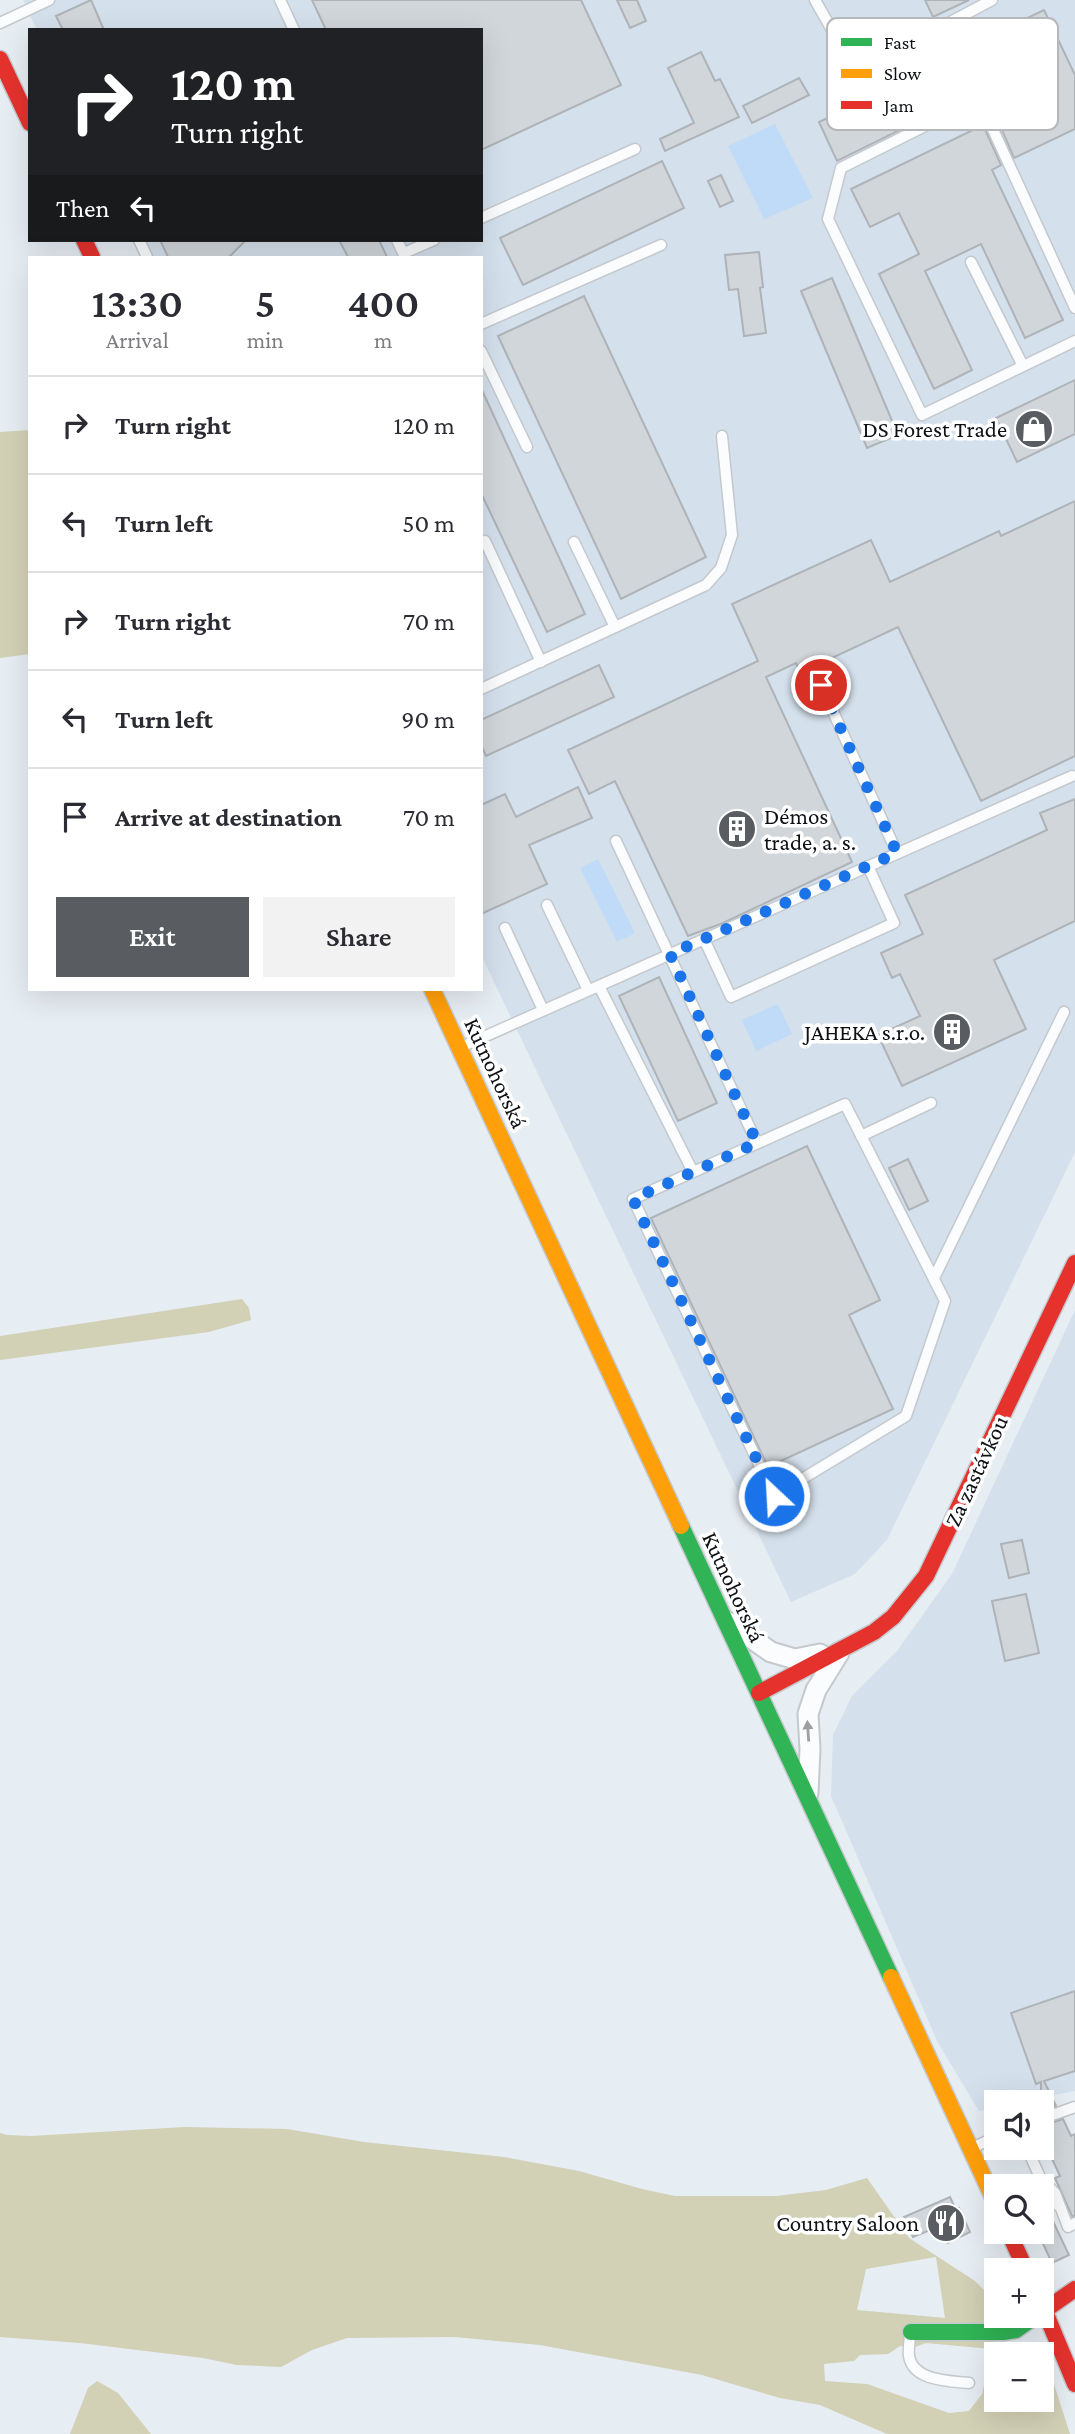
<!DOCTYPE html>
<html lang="en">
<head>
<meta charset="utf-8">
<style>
  body { margin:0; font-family:"Crimson Pro",serif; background:#f2f2f3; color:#2b2b33; height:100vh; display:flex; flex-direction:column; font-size:26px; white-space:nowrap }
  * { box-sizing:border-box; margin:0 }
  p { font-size:23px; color:#7c7c81 }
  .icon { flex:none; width:38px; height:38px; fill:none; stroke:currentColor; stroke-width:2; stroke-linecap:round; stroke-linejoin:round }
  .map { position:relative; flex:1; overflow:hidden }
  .sheet { position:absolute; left:28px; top:256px; width:455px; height:735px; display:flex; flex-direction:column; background:#fff; border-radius:0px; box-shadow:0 7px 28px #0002 }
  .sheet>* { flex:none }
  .guide { position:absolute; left:28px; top:28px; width:455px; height:214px; border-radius:0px; box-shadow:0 7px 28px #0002; background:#202124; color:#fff; overflow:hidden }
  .fabs { position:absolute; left:984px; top:2090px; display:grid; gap:14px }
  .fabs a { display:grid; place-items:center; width:70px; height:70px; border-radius:0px; background:#fff; box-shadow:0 7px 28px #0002; font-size:35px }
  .pin { position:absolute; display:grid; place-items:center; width:60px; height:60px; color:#fff; margin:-30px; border:4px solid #fff; border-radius:50%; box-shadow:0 2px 7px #0007 }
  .me { position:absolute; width:77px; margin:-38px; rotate:335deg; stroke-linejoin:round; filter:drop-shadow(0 0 5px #0008) }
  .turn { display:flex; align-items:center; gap:24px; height:147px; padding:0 28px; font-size:32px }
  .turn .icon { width:91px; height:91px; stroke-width:2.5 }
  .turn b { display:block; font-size:49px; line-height:60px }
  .then { display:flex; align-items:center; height:66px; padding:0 28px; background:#0003; gap:14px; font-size:26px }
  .eta { display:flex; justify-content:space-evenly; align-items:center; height:119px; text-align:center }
  .eta b { font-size:42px; font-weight:600; line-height:49px }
  .button { display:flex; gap:14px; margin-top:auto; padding:14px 28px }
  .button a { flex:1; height:80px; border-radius:0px; background:#595d62; color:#fff; font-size:28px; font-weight:600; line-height:80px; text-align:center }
  .button a+a { background:#f2f2f3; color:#2b2b33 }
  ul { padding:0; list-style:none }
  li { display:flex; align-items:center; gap:21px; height:98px; padding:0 28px; border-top:2px solid #e1e1e2 }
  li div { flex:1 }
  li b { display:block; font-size:26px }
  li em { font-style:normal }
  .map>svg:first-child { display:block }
</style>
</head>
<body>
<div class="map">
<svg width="1075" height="2434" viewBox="0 0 1075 2434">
  <rect width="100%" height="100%" fill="#e6edf3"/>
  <path fill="#d4e0ec" d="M23,0H1075V1152L887,1540L855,1574L791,1602L481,955V257H146L138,240H481V30H37Z
    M1075,1310V2091L1017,2102H996V2107L979,2111L938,2043L831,1796L833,1735L852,1696L897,1651L952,1574Z"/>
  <path fill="#d2d0b5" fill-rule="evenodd" d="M30,430V654L0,658V432Z
    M242,1299L249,1308L251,1320L209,1332L0,1360V1336Z
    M185,2127L287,2129L364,2142L504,2157L579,2171L642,2189L675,2196H776L826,2190L867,2178L909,2238L975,2281L996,2302V2315L1004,2317L999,2320L991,2341L1015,2345L1017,2350L1031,2354H996V2399H1041V2362L1052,2378L1070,2434H887L820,2405L780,2398L702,2375L540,2345L455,2337L347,2338L312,2350L281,2367L237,2365L203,2358L80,2343L0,2337V2133L7,2135L31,2136ZM936,2257L945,2318L857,2310L866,2269ZM926,2343L992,2349L982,2394L969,2411L949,2413L867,2384L825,2381L824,2364L854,2361L860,2355L888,2354L900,2346L915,2347Z
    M97,2381L118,2393L151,2434H70L88,2388Z"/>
  <path fill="#bfdbf7" d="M775,124L813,198L764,219L728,146Z
    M598,859L635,933L617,942L580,868Z
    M778,1004L792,1034L756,1051L742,1020Z"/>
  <path fill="#d1d6db" stroke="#aeb3b8" stroke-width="2" d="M91,0L104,30H63L56,16Z
    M312,0H581L621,85L481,150V30H326Z
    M617,0H637L646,21L630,28Z
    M925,0H969L933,17Z
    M1044,10L1075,75V129L1014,158L985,90L983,91L963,53L966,51L965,48Z
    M701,52L715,81L720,79L739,117L665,151L660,139L694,123L668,68Z
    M950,59L969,96L837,161L819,122Z
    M799,78L809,95L752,123L743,106Z
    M983,125L1001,165L992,170L1063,320L1025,338L981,244L925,271L972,370L934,389L879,274L919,254L899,213L870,227L851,189Z
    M662,161L684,208L523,285L500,238Z
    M721,175L733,201L720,207L708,181Z
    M160,240H246L229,257H168Z
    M339,240H379L387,257H348Z
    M759,252L763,287L760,288L766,333L744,336L738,289L729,290L725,255Z
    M832,278L898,435L867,448L801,291Z
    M584,296L706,557L621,599L498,336Z
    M1075,380V434L1017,462L996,418Z
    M481,388L585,614L547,632L481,493Z
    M1075,501V756L981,801L898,627L800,673L796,663L766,677L852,862L723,923L688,936L615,781L589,794L568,750L758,661L732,604L871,540L890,582L999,531L1001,536Z
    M599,665L614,697L486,756L481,745V720Z
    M578,787L592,818L529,845L547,884L481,914V805L505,794L516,817Z
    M1075,799V921L994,960L1026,1029L902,1086L878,1035L920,1016L900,974L892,978L881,953L923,934L905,895L1047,830L1040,813Z
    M659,977L717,1103L678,1121L619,996Z
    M807,1146L880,1300L849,1315L893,1409L768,1467L651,1218Z
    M908,1159L928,1201L909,1210L889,1168Z
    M1022,1540L1029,1573L1009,1578L1001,1544Z
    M1026,1594L1039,1653L1005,1661L992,1601Z
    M1075,1991V2071L1044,2081L1056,2106L1041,2111V2082L1036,2084L1011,2013Z
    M1063,2119L1071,2136L1075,2134V2216H1072L1055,2178L1060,2176L1047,2148L1041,2150V2126Z
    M1041,2196L1069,2255L1052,2263L1037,2231H1041Z
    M950,2197L956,2210L959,2208L970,2232L948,2243L940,2226L913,2237L904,2217Z"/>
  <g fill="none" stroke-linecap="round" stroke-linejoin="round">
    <defs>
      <path id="lane" d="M280,0L294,30
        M815,0L844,51L864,56L941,27L992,0
        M0,23L49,0
        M941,27L979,99L1075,308
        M979,99L841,168L828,219L922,415L1075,341
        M481,218L635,149
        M139,240L147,257
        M397,240L405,257
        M404,253L434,240
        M971,262L1023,366
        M481,324L661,245
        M481,351L527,447
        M481,542L485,541L541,662
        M574,542L615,627
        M821,685L897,853
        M481,689L706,585L721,568L732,535L722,436
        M616,841L757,1143
        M547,905L588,990
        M505,928L543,1010
        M704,939L731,997L894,923L868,866
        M599,986L693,1172
        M461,1047L1072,776
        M845,1104L945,1301L906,1416L774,1496L633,1199Z
        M861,1136L931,1103
        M934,1278L1064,1012
        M1041,2119L1075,2107
        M974,2147L996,2137
        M1026,2147C1036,2166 1045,2195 1061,2208
        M1047,2185L1055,2193L1068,2227L1075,2223
        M910,2333C910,2340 908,2349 909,2356C913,2381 949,2381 969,2383"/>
      <path id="street" d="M728,1622L771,1652L795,1659L820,1654
        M808,1793L810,1749L808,1714L816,1690L839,1653"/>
      <path id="fast" d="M681,1526L891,1977
        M911,2332H1003L1016,2330L1037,2315"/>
      <path id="slow" d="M432,989L681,1526
        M891,1977L996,2204"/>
      <path id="jam" d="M0,59L30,123
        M84,240L92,257
        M759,1693L874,1632L893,1617L926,1576L1075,1263
        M1008,2231L1026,2270
        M1041,2302L1075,2384
        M1045,2310L1075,2289"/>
    </defs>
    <use href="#lane" stroke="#c4c9ce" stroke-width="13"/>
    <use href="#street" stroke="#c4c9ce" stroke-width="23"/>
    <use href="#fast" stroke="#c4c9ce" stroke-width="19"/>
    <use href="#slow" stroke="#c4c9ce" stroke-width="19"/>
    <use href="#jam" stroke="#c4c9ce" stroke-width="19"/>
    <use href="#lane" stroke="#fbfcfd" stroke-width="10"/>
    <use href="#street" stroke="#fbfcfd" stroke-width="19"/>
    <use href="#fast" stroke="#30b455" stroke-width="16"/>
    <use href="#slow" stroke="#ff9f0a" stroke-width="16"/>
    <use href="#jam" stroke="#e5322d" stroke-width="16"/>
  </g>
  <defs><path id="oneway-solid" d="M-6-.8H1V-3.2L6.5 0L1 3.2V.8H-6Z" transform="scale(1.75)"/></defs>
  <use fill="#9c9ea0" href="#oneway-solid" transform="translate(808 1731) rotate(-94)"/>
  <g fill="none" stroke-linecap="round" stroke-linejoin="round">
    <path stroke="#1a73e8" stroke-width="12" stroke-dasharray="0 21.6" d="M774,1496L633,1199L757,1143L670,954L897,853L821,685"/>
  </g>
  <defs>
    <symbol id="shop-disc" viewBox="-11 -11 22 22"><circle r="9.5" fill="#595d62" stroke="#fff"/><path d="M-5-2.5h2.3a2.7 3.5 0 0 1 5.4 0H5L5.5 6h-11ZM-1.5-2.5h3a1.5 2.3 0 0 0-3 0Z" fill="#fff"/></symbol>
    <symbol id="building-disc" viewBox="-11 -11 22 22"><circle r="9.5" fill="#595d62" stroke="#fff"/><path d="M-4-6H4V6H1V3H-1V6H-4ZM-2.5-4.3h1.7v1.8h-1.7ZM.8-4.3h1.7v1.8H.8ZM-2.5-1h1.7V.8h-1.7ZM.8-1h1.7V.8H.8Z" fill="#fff"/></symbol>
    <symbol id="restaurant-disc" viewBox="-11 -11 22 22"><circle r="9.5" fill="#595d62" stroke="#fff"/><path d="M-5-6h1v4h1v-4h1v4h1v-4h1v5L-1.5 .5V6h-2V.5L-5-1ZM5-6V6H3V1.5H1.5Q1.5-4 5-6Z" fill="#fff"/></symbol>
  </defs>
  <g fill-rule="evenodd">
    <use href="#shop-disc" x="1012" y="407" width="44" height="44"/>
    <use href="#building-disc" x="715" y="807" width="44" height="44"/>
    <use href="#building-disc" x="930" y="1010" width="44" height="44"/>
    <use href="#restaurant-disc" x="924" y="2201" width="44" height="44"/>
  </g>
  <g text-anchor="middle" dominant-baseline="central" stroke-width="7" stroke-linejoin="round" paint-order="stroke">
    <g font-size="23" fill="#0d1014" stroke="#fff" text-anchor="end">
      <text x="1007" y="429">DS Forest Trade</text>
      <text x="764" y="816" text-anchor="start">Démos<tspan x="764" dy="26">trade, a. s.</tspan></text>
      <text x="925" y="1032">JAHEKA s.r.o.</text>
      <text x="919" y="2223">Country Saloon</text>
    </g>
    <g font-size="23" fill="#0d1014" stroke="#fff">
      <text transform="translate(496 1073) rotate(65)">Kutnohorská</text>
      <text transform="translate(976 1471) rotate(-65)">Za zastávkou</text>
      <text transform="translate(734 1587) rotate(65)">Kutnohorská</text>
    </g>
  </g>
  <rect x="827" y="18" width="231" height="112" rx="10" fill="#fff" stroke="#b6b7b8" stroke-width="2"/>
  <rect x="841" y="38" width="31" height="8" fill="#30b455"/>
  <rect x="841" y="69" width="31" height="9" fill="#ff9f0a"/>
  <rect x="841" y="101" width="31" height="8" fill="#e5322d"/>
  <g font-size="19" fill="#0d1014">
    <text x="884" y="49">Fast</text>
    <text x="884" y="80">Slow</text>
    <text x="884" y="112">Jam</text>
  </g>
</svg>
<div class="fabs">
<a><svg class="icon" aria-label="sound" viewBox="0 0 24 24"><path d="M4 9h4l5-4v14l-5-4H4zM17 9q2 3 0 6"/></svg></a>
<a><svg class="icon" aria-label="search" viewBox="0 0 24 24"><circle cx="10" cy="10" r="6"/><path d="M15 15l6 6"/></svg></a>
<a>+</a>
<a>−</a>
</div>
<div class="pin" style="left:821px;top:685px;background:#d93025"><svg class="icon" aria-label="arrive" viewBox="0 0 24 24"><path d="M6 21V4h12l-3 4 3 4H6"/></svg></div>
<svg class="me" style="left:774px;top:1496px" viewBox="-20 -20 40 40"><circle r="17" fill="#1a73e8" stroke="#fff" stroke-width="3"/><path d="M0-11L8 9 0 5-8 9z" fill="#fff"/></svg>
<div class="guide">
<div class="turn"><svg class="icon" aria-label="right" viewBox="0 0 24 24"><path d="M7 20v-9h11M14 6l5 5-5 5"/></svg><div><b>120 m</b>Turn right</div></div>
<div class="then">Then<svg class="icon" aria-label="left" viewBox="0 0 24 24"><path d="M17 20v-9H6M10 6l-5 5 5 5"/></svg></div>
</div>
<section class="sheet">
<div class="eta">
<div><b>13:30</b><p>Arrival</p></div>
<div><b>5</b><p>min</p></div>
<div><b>400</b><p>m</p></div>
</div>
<ul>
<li><svg class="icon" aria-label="right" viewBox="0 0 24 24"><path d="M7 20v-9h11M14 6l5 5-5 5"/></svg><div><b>Turn right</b></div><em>120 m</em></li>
<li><svg class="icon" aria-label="left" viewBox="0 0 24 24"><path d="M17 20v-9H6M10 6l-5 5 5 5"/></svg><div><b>Turn left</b></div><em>50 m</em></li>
<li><svg class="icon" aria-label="right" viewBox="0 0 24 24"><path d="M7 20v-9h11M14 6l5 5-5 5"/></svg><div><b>Turn right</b></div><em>70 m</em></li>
<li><svg class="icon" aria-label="left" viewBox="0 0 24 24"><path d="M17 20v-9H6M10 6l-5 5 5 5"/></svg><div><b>Turn left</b></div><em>90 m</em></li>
<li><svg class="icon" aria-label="arrive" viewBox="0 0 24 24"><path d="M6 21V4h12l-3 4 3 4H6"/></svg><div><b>Arrive at destination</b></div><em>70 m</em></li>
</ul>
<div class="button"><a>Exit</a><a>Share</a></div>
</section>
</div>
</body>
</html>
